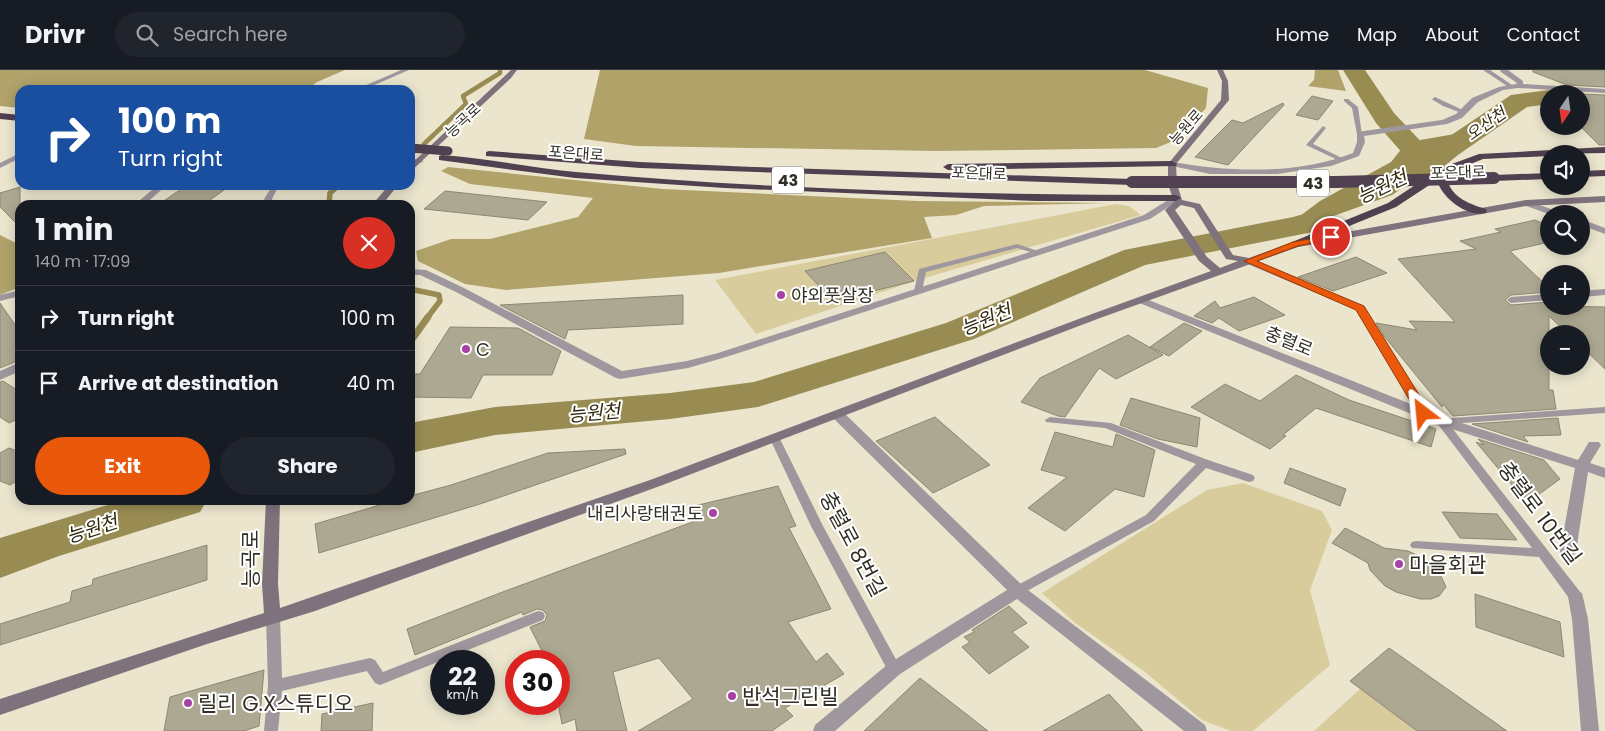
<!DOCTYPE html>
<html lang="en">
<head>
<meta charset="utf-8">
<style>
  body { margin:0; font-family:Poppins,"Noto Sans KR",sans-serif; background:#20242c; color:#f1f3f6; height:100vh; display:flex; flex-direction:column; font-size:19px; white-space:nowrap }
  * { box-sizing:border-box; margin:0 }
  p { font-size:16px; color:#9ea1a6 }
  .icon { flex:none; width:28px; height:28px; fill:none; stroke:currentColor; stroke-width:2; stroke-linecap:round; stroke-linejoin:round }
  .map { position:relative; flex:1; overflow:hidden }
  .drawer { position:absolute; left:15px; top:130px; width:400px; height:305px; display:flex; flex-direction:column; background:#171b24; border-radius:15px; box-shadow:0 2px 12px #0003 }
  .drawer>* { flex:none }
  .guide { position:absolute; left:15px; top:15px; width:400px; height:105px; border-radius:15px; box-shadow:0 2px 12px #0003; background:#1a4fa0; color:#fff; overflow:hidden }
  .needle { width:32px; rotate:193deg }
  .controls { position:absolute; left:1540px; top:15px; display:grid; gap:10px }
  .controls a { display:grid; place-items:center; width:50px; height:50px; border-radius:50%; background:#171b24; box-shadow:0 2px 12px #0003; font-size:25px }
  .speed { position:absolute; left:430px; top:580px; display:flex; gap:10px; font-size:25px; font-weight:700; text-align:center }
  .speed>* { display:grid; place-content:center; width:65px; height:65px; border-radius:50%; background:#171b24; box-shadow:0 2px 12px #0003; line-height:1 }
  .speed small { font-size:12px; font-weight:400 }
  .speed .limit { border:8px solid #d22; background:#fff; color:#111 }
  .pin { position:absolute; display:grid; place-items:center; width:42px; height:42px; color:#fff; margin:-21px; border:2px solid #fff; border-radius:50%; box-shadow:0 1px 5px #0007 }
  .me { position:absolute; width:55px; margin:-28px; rotate:331deg; stroke-linejoin:round; filter:drop-shadow(0 0 4px #0008) }
  .turn { display:flex; align-items:center; gap:18px; height:105px; padding:0 20px; font-size:22px }
  .turn .icon { width:65px; height:65px; stroke-width:2.5 }
  .turn b { display:block; font-size:35px; line-height:42px }
  .round { display:grid; place-items:center; flex:none; width:52px; height:52px; border-radius:26px; background:#20242c }
  .summary { display:flex; align-items:center; justify-content:space-between; height:85px; padding:0 20px }
  h1 { font-size:30px; font-weight:700; line-height:38px }
  .primary-button { display:flex; gap:10px; margin-top:auto; padding:10px 20px }
  .primary-button a { flex:1; height:58px; border-radius:30px; background:#ea580c; color:#fff; font-size:20px; font-weight:700; line-height:58px; text-align:center }
  .primary-button a+a { background:#20242c; color:#f1f3f6 }
  ul { padding:0; list-style:none }
  li { display:flex; align-items:center; gap:15px; height:65px; padding:0 20px; border-top:1px solid #363941 }
  li div { flex:1 }
  li b { display:block; font-size:19px }
  li em { font-style:normal }
  header { display:flex; align-items:center; gap:30px; box-sizing:border-box; height:70px; padding:0 25px; background:#171b24; border-bottom:1px solid #363941 }
  header strong { font-size:24px }
  nav { display:flex; gap:28px; margin-inline-start:auto; font-size:18px }
  .search { width:350px; height:45px; background:#20242c; display:flex; align-items:center; gap:12px; box-sizing:border-box; padding:0 18px; border-radius:28px; color:#9ea1a6; font-size:19px }
  .map>svg:first-child { display:block }
</style>
</head>
<body>
<header>
<strong>Drivr</strong>
<div class="search"><svg class="icon" aria-label="search" viewBox="0 0 24 24"><circle cx="10" cy="10" r="6"/><path d="M15 15l6 6"/></svg>Search here</div>
<nav><a>Home</a><a>Map</a><a>About</a><a>Contact</a></nav>
</header>
<div class="map">
<svg width="1605" height="661" viewBox="0 0 1605 661">
  <rect width="100%" height="100%" fill="#ebe5cd"/>
  <path fill="#d8cc9c" d="M1116,134L1129,136L1141,145L921,209L756,264L715,210Z
    M1243,413L1322,441L1332,460L1310,520L1330,595L1253,661H1231L1202,650L1145,602L1074,552L1042,523L1207,420Z
    M1360,619L1417,661H1314Z"/>
  <path fill="#b0a269" d="M0,0H345L317,12L306,20H20V38L0,36Z
    M600,0H1145L1208,18L1206,38L1178,69L1156,78L937,81L636,76L584,69Z
    M1315,0H1338L1346,21L1308,16L1314,10Z
    M448,97L663,119L917,131L1107,133L984,136L956,145L924,147L932,168L719,203L506,220L465,214L418,191L416,181L451,169H490L578,147L593,128L470,114L441,101Z
    M0,165L20,175V217L0,225Z"/>
  <path fill="#998c53" d="M1478,60L1461,77L1451,82L1423,104L1392,125L1261,172L1249,156L1292,152L1320,131L1391,92L1403,77L1420,70Z"/>
  <g fill="none" stroke-linecap="round" stroke-linejoin="round">
    <path stroke="#998c53" stroke-width="4.5" d="M424,74L466,34L463,26L500,3V0"/>
    <path stroke="#998c53" stroke-width="5.5" d="M329,135L330,123L339,115
      M410,219L439,225L440,231L427,248"/>
    <path stroke="#998c53" stroke-width="7" d="M410,272L428,247"/>
    <path fill="#998c53" fill-rule="evenodd" d="M1343,0H1365L1394,43L1429,80L1511,25L1549,20L1559,24H1549V34L1527,37L1458,85L1431,107L1400,119L1390,116L1385,110L1390,104L1412,94L1376,53Z
      M1311,142L1322,144L1327,151L1322,158L1313,162L1145,195L974,269L758,337L670,349L495,365L410,383V353L495,337L670,323L754,312L946,253L1124,180L1293,147Z
      M124,430H207L200,442L59,486L0,508V468Z"/>
  </g>
  <path fill="#ada891" stroke="#8d8772" d="M1533,0H1605V17L1567,15L1533,2Z
    M1581,24L1605,25V75H1599L1581,57Z
    M1312,26L1333,31L1318,50L1296,45Z
    M1283,33L1284,35L1228,95L1195,87L1232,50L1243,53Z
    M187,115H231L203,135H158Z
    M20,117V157L0,137V123Z
    M445,121L547,132L528,150L424,139Z
    M1535,150L1549,156V172L1510,181L1549,218V222L1511,225L1505,230L1511,235L1549,232V236L1605,237V299L1581,276V264H1568L1549,246V320H1553L1556,339L1453,346L1443,334L1442,337L1384,266L1376,253L1417,260L1409,251L1455,252L1398,189L1476,179L1460,171L1501,162L1495,159Z
    M885,182L914,211L833,231L805,201Z
    M1356,187L1387,203L1333,221L1298,207Z
    M683,225V254L568,260L565,269L500,235Z
    M1254,227L1285,245L1239,261L1219,248L1212,253L1194,246L1215,231L1220,238Z
    M0,233L20,262V290L0,298Z
    M1184,253L1202,261L1169,286L1150,277Z
    M450,257L518,258L561,281L552,305H483L471,328L410,327V304H420Z
    M1128,265L1163,285L1116,309L1099,298L1065,347L1058,346L1021,332L1040,308Z
    M1296,305L1349,330L1436,359L1431,377L1316,338L1283,365L1286,366L1270,379L1191,337L1225,314L1260,331Z
    M3,311L20,322V348L9,353L0,347V312Z
    M1131,328L1200,348L1197,377L1158,369L1120,355Z
    M935,347L990,395L933,423L876,371Z
    M1558,348L1561,365L1523,366L1528,372L1472,354Z
    M1055,362L1113,377L1116,364L1155,380L1144,427L1115,419L1065,461L1028,438L1067,407L1041,400Z
    M1478,369L1544,390L1560,409L1527,433L1476,372L1484,375Z
    M9,378L20,382V409L10,415L0,411V383Z
    M625,379L626,384L480,434L319,483L315,454L397,430H410V426L451,415L548,383Z
    M1290,398L1346,419L1340,436L1284,413Z
    M778,416L796,456L789,458L831,539L788,552L816,592L827,583L844,604L785,638L793,646L772,661H638L693,629L659,588L613,602L627,661H577L575,649L562,654L559,639V591H547L530,557L545,551L547,545L543,540L537,539L523,545L522,542L415,585L407,559L500,523L695,451L690,437Z
    M1442,442L1497,444L1517,470L1460,468Z
    M1345,458L1384,478L1408,481L1421,487L1440,504L1446,517L1439,526L1431,529H1420L1396,522L1385,516L1370,500L1368,493L1332,473Z
    M207,475V510L0,575V554L70,532L72,521L92,515L93,509Z
    M1475,524L1560,552L1564,587L1476,557Z
    M1009,536L1027,553L1012,562L1029,577L989,604L962,577L970,572L964,567L974,562L972,560Z
    M1389,578L1507,661H1417L1350,611Z
    M264,600L259,656L244,661H164L170,627Z
    M920,608L988,661H864Z
    M1109,624L1143,661H1043Z
    M373,633L372,661H321L322,644Z"/>
  <g fill="none" stroke-linecap="round" stroke-linejoin="round">
    <path fill="#9f979e" fill-rule="evenodd" d="M401,0H409L363,20H355Z
      M1483,0H1490L1515,17L1510,18Z
      M1435,27L1467,42L1464,44L1443,36L1433,30L1432,29Z
      M1344,29H1348L1358,37L1362,65L1357,64L1352,38L1344,31Z
      M1323,56L1326,58L1313,74L1344,89V91H1340L1306,75Z
      M20,83V88L0,98V93Z
      M273,115H279L272,129L275,135H267L264,129Z
      M1017,174L1041,182L1037,184L1017,178L926,202L922,221L918,224L914,221L919,199Z
      M1245,189H1251L1363,236L1430,344L1429,346H1421L1357,240L1245,193Z
      M1605,219V225L1581,227V221Z
      M1549,224V230L1511,233L1507,230L1511,227Z
      M1605,337V343L1449,354L1581,523L1582,527L1581,531L1576,532L1571,531L1539,487L1412,478L1410,475L1412,472L1416,471L1532,478L1437,353L1436,351L1437,349Z
      M1050,347L1111,353L1208,390L1253,405L1255,408L1253,411L1249,412L1206,398L1154,451L1018,526L1014,525L1012,521L1014,517L1146,445L1196,394L1105,358L1046,352L1045,350Z
      M775,366L780,369L823,456L899,595L901,599L899,603L894,605L889,603L811,456L770,369Z
      M538,541L543,542L545,546L543,550L380,615L375,613L367,601L282,621L278,661H264L268,616L266,547L268,543L273,542L278,543L280,547L282,608L370,588L375,590L383,602Z"/>
    <path fill="#9f979e" fill-rule="evenodd" d="M1500,0H1508L1523,11V14L1605,19V23L1518,18L1503,20L1478,32L1462,48L1447,54L1364,66L1365,72L1359,86L1331,96L1277,104H1210L1172,96L1168,94L1172,92C1230,102 1297,105 1353,83L1357,72V62L1442,50L1456,44L1472,28L1499,17L1516,14L1517,13L1501,2Z
      M410,88L424,91L420,93L410,92Z
      M158,115H167L144,135H134Z
      M1176,125L1180,128L1179,130L1150,149L726,287L688,298L620,309L616,308L456,222L420,205H410V199L426,200L464,218L622,301L687,291L718,283L1144,145Z
      M1526,130L1559,142L1560,144H1549L1523,135L1522,133Z
      M1581,149L1605,158V164L1581,155Z
      M20,220V226L0,231V225Z
      M1141,227L1446,348L1578,390L1589,372H1599L1601,375L1590,393L1605,398V408L1588,402L1576,482L1573,486L1568,488L1563,486L1560,482L1575,398L1436,354L1137,232L1136,230Z
      M20,292V301L0,310V301Z
      M838,341L843,342L1024,517L1205,655L1207,661H1184L1017,529L900,604L835,661H813L815,655L888,594L1007,520L833,348L832,345Z
      M1576,521L1582,523L1588,549L1599,661H1581L1572,549L1568,527L1570,523Z"/>
    <path fill="#7e727c" fill-rule="evenodd" d="M511,0H517L511,8L410,102V95Z
      M1217,0H1223L1228,11L1229,30L1176,94L1177,114L1182,130L1200,134L1233,185L1249,188L1296,171L1526,130L1605,126V132L1526,136L1298,177L1100,248L660,416L315,541L207,574L0,645V629L264,543L262,514L266,430H280L278,514L280,538L650,410L1092,244L1211,201L1199,191L1165,140L1174,132L1168,114V94L1221,30L1222,11ZM1181,135L1194,138L1226,189L1238,191L1220,198L1207,187L1175,140Z
      M389,115H398L382,135H372Z"/>
    <path fill="#514150" fill-rule="evenodd" d="M0,43L20,45V51L0,49Z
      M1605,77V83L1549,84V86L1483,89L1446,104C1449,126 1466,133 1486,139L1487,141L1486,143C1467,148 1441,127 1437,110L1396,137L1300,176L1296,177L1290,174L1292,172L1388,133L1441,98L1479,84Z
      M489,81L640,92L753,97L1132,109L1137,112L1132,115L640,98L486,86V82Z
      M442,85C487,88 531,98 576,102C775,120 976,125 1176,125L1181,128L1176,131H1037L725,118L575,108L439,90V86Z
      M1172,91L1177,94L1176,96L948,100L943,97L948,94Z
      M1605,100V106L1581,107V101Z
      M1549,103V109L1494,111L1489,108L1494,105Z"/>
    <path stroke="#514150" stroke-width="9" d="M410,78L448,81
      M1472,109L1494,108"/>
    <path stroke="#514150" stroke-width="12" d="M1132,112H1336L1494,108"/>
  </g>
  <path fill="#ea580c" stroke="#983908" d="M1331,165L1335,167L1334,169L1298,176L1257,191L1364,236L1431,344L1429,347L1419,346L1356,240L1244,191L1293,172Z"/>
  <g fill="#a841a5" stroke="#fff" stroke-width="2">
    <circle cx="781" cy="225" r="5"/>
    <circle cx="466" cy="279" r="5"/>
    <circle cx="713" cy="443" r="5"/>
    <circle cx="1399" cy="494" r="5"/>
    <circle cx="732" cy="626" r="5"/>
    <circle cx="188" cy="633" r="5"/>
  </g>
  <g text-anchor="middle" dominant-baseline="central" stroke-width="4" stroke-linejoin="round" paint-order="stroke">
    <g font-size="15" fill="#312f25" stroke="#fff">
      <text transform="translate(463 50) rotate(-43)">능곡로</text>
      <text transform="translate(1186 57) rotate(-49)">능원로</text>
      <text transform="translate(576 83) rotate(4)">포은대로</text>
      <text transform="translate(1458 102) rotate(-2)">포은대로</text>
      <text transform="translate(979 103) rotate(2)">포은대로</text>
    </g>
    <g font-size="16" font-style="italic" fill="#2f290e" stroke="#fff">
      <text transform="translate(1486 54) rotate(-35)">오산천</text>
    </g>
    <g fill="#fff" stroke="#6f6d66" stroke-width="1">
      <rect x="772" y="96.5" width="32" height="27" rx="4"/>
      <rect x="1297" y="99.5" width="32" height="27" rx="4"/>
    </g>
    <g font-size="16" font-weight="bold" fill="#312f25">
      <text x="788" y="110">43</text>
      <text x="1313" y="113">43</text>
    </g>
    <g font-size="18" fill="#312f25" stroke="#fff" text-anchor="start">
      <text x="791" y="225">야외풋살장</text>
      <text x="476" y="279">C</text>
      <text x="703" y="443" text-anchor="end">내리사랑태권도</text>
    </g>
    <g font-size="18" fill="#312f25" stroke="#fff">
      <text transform="translate(1289 271) rotate(22)">충렬로</text>
    </g>
    <g font-size="19" font-style="italic" fill="#2f290e" stroke="#fff">
      <text transform="translate(1382 117) rotate(-25)">능원천</text>
      <text transform="translate(986 250) rotate(-22)">능원천</text>
      <text transform="translate(594 343) rotate(-5)">능원천</text>
      <text transform="translate(92 459) rotate(-18)">능원천</text>
    </g>
    <g font-size="21" fill="#312f25" stroke="#fff">
      <text transform="translate(1540 443) rotate(53)">충렬로 10번길</text>
      <text transform="translate(853 474) rotate(62)">충렬로 8번길</text>
      <text transform="translate(250 489) rotate(-90)">능곡로</text>
    </g>
    <g font-size="21" fill="#312f25" stroke="#fff" text-anchor="start">
      <text x="1409" y="494">마을회관</text>
      <text x="742" y="626">반석그린빌</text>
      <text x="198" y="633">릴리 G.X스튜디오</text>
    </g>
  </g>
</svg>
<div class="controls">
<a><svg class="needle" viewBox="-14 -14 28 28"><path d="M0-13l5 13h-10z" fill="#e53935"/><path d="M0 13l5-13h-10z" fill="#9ea1a6"/></svg></a>
<a><svg class="icon" aria-label="sound" viewBox="0 0 24 24"><path d="M4 9h4l5-4v14l-5-4H4zM17 9q2 3 0 6"/></svg></a>
<a><svg class="icon" aria-label="search" viewBox="0 0 24 24"><circle cx="10" cy="10" r="6"/><path d="M15 15l6 6"/></svg></a>
<a>+</a>
<a>−</a>
</div>
<div class="speed"><div>22<small>km/h</small></div><div class="limit">30</div></div>
<div class="pin" style="left:1331px;top:167px;background:#d93025"><svg class="icon" aria-label="arrive" viewBox="0 0 24 24"><path d="M6 21V4h12l-3 4 3 4H6"/></svg></div>
<svg class="me" style="left:1423px;top:343px" viewBox="-20 -20 40 40"><path d="M0-17L14 15 0 8-14 15z" fill="#ea580c" stroke="#fff" stroke-width="4"/></svg>
<div class="guide">
<div class="turn"><svg class="icon" aria-label="right" viewBox="0 0 24 24"><path d="M7 20v-9h11M14 6l5 5-5 5"/></svg><div><b>100 m</b>Turn right</div></div>
</div>
<section class="drawer">
<div class="summary"><div><h1>1 min</h1><p>140 m · 17:09</p></div><a class="round" style="background:#d93025;color:#fff"><svg class="icon" aria-label="close" viewBox="0 0 24 24"><path d="M6 6l12 12M18 6L6 18"/></svg></a></div>
<ul>
<li><svg class="icon" aria-label="right" viewBox="0 0 24 24"><path d="M7 20v-9h11M14 6l5 5-5 5"/></svg><div><b>Turn right</b></div><em>100 m</em></li>
<li><svg class="icon" aria-label="arrive" viewBox="0 0 24 24"><path d="M6 21V4h12l-3 4 3 4H6"/></svg><div><b>Arrive at destination</b></div><em>40 m</em></li>
</ul>
<div class="primary-button"><a>Exit</a><a>Share</a></div>
</section>
</div>
</body>
</html>
